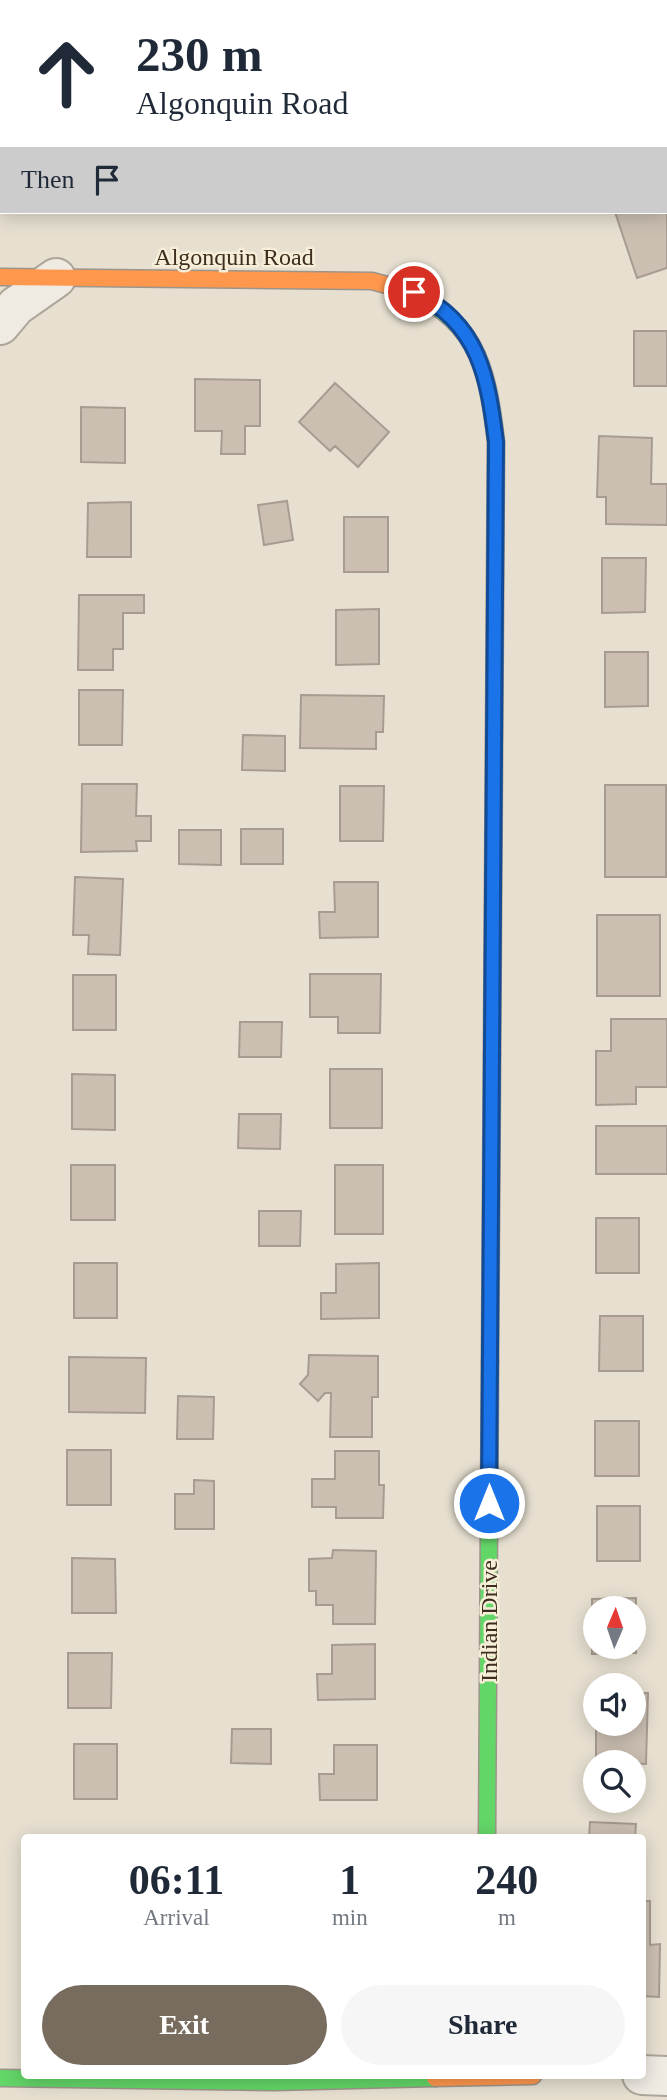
<!DOCTYPE html>
<html lang="en">
<head>
<meta charset="utf-8">
<style>
  body { margin:0; font-family:Georgia,serif; background:#f6f6f7; color:#1f2937; height:100vh; display:flex; flex-direction:column; font-size:26px; white-space:nowrap }
  * { box-sizing:border-box; margin:0 }
  p { font-size:23px; color:#747a83 }
  .icon { flex:none; width:38px; height:38px; fill:none; stroke:currentColor; stroke-width:2; stroke-linecap:round; stroke-linejoin:round }
  .map { position:relative; flex:1; overflow:hidden }
  .drawer { position:absolute; left:21px; top:1834px; width:625px; height:245px; display:flex; flex-direction:column; background:#fff; border-radius:7px; box-shadow:0 4px 18px #0003 }
  .drawer>* { flex:none }
  .guide { position:absolute; left:0px; top:0px; width:668px; height:214px; box-shadow:0 4px 18px #0003; background:#fff; color:#1f2937; overflow:hidden }
  .needle { width:46px; rotate:2deg }
  .controls { position:absolute; left:583px; top:1596px; display:grid; gap:14px }
  .controls a { display:grid; place-items:center; width:63px; height:63px; border-radius:50%; background:#fff; box-shadow:0 4px 18px #0003; font-size:35px }
  .pin { position:absolute; display:grid; place-items:center; width:60px; height:60px; color:#fff; margin:-30px; border:4px solid #fff; border-radius:50%; box-shadow:0 2px 7px #0007 }
  .me { position:absolute; width:77px; margin:-38px; rotate:0deg; stroke-linejoin:round; filter:drop-shadow(0 0 5px #0008) }
  .turn { display:flex; align-items:center; gap:24px; height:147px; padding:0 21px; font-size:32px }
  .turn .icon { width:91px; height:91px; stroke-width:2.5 }
  .turn b { display:block; font-size:49px; line-height:60px }
  .then { display:flex; align-items:center; height:66px; padding:0 21px; background:#0003; gap:14px; font-size:26px }
  .eta { display:flex; justify-content:space-evenly; align-items:center; height:119px; text-align:center }
  .eta b { font-size:42px; font-weight:700; line-height:49px }
  .action { display:flex; gap:14px; margin-top:auto; padding:14px 21px }
  .action a { flex:1; height:80px; border-radius:42px; background:#786c5e; color:#fff; font-size:28px; font-weight:700; line-height:80px; text-align:center }
  .action a+a { background:#f6f6f7; color:#1f2937 }
  .map>svg:first-child { display:block }
</style>
</head>
<body>
<div class="map">
<svg width="667" height="2100" viewBox="0 0 667 2100">
  <rect width="100%" height="100%" fill="#e7e0d1"/>
  <path fill="#cbbfb2" stroke="#a89c90" stroke-width="2" fill-rule="evenodd" d="M667,168V268L637,278L615,212H667Z
    M634,331H667V386H634Z
    M195,379L260,380V426H245V454H221L222,431H195Z
    M335,383L389,432L358,467L335,446L330,451L299,422Z
    M81,407L125,408V463L81,462Z
    M599,436L652,438L651,484H667V525L606,524V497H597Z
    M287,501L293,540L264,545L258,505Z
    M131,502V557H87L88,503Z
    M344,517H388V572H344Z
    M602,558H646L645,612L602,613Z
    M79,595H144V613H123V649H113V670H78Z
    M379,609V664L336,665V610Z
    M605,652H648V706L605,707Z
    M79,690H123L122,745H79Z
    M301,695L384,696L383,732H376V749L300,748Z
    M243,735L285,736V771L242,770Z
    M82,784H137L136,816H151V841H136L137,851L81,852Z
    M605,785H666V877H605Z
    M340,786H384L383,841H340Z
    M241,829H283V864H241Z
    M179,830H221V865L179,864Z
    M75,877L123,879L120,955L88,954L89,935H73Z
    M334,882H378V937L320,938L319,912H335Z
    M597,915H660V996H597Z
    M310,974H381L380,1033H338V1017H310Z
    M73,975H116V1030H73Z
    M611,1019H667V1087H636V1104L596,1105V1051H611Z
    M240,1022H282L281,1057H239Z
    M330,1069H382V1128H330Z
    M72,1074L115,1075V1130L72,1129Z
    M239,1114H281L280,1149L238,1148Z
    M596,1126H667V1174H596Z
    M71,1165H115V1220H71Z
    M335,1165H383V1234H335Z
    M259,1211H301L300,1246H259Z
    M596,1218H639V1273H596Z
    M74,1263H117V1318H74Z
    M379,1263V1318L321,1319V1293H336V1264Z
    M600,1316H643V1371H599Z
    M309,1355L378,1356V1397H372V1437H330L331,1393H325L318,1401L300,1384L308,1375Z
    M69,1357L146,1358L145,1413L69,1412Z
    M178,1396L214,1397L213,1439H177Z
    M595,1421H639V1476H595Z
    M67,1450H111V1505H67Z
    M335,1451H379V1485H384L383,1518H336V1507H312V1479H335Z
    M194,1480L214,1481V1529H175V1494H194Z
    M597,1506H640V1561H597Z
    M333,1550L376,1551L375,1624H333V1605H316V1591H309V1559L332,1558Z
    M72,1558L115,1559L116,1613H72Z
    M636,1598V1653L592,1654V1599ZM595,1608H634V1647H595Z
    M375,1644V1699L318,1700L317,1674H332V1645Z
    M68,1653H112L111,1708H68Z
    M634,1693H648L646,1764L596,1762V1724H634Z
    M232,1729H271V1764L231,1763Z
    M74,1744H117V1799H74Z
    M334,1745H377V1800H320L319,1774H334Z
    M590,1822L636,1824L635,1838H589Z
    M642,1901H650V1945L660,1944L659,1997L642,1996Z"/>
  <g fill="none" stroke-linecap="round" stroke-linejoin="round">
    <defs>
      <path id="street" d="M0,325L16,306L56,278
        M642,2075L667,2076"/>
      <path id="fast" d="M394,287C476,315 487,364 496,442L492,1055
        M487,1838L490,1362
        M0,2078L274,2082L435,2078"/>
      <path id="slow" d="M0,277L372,281L394,287
        M435,2078L533,2076"/>
      <path id="jam" d="M490,1362L492,1055"/>
    </defs>
    <use href="#street" stroke="#ada599" stroke-width="42"/>
    <use href="#fast" stroke="#9c958a" stroke-width="19"/>
    <use href="#slow" stroke="#9c958a" stroke-width="19"/>
    <use href="#jam" stroke="#9c958a" stroke-width="19"/>
    <use href="#street" stroke="#efebe3" stroke-width="38"/>
    <use href="#fast" stroke="#63d668" stroke-width="16"/>
    <use href="#slow" stroke="#ff974d" stroke-width="16"/>
    <use href="#jam" stroke="#b3261e" stroke-width="16"/>
  </g>
  <g fill="none" stroke-linecap="round" stroke-linejoin="round">
    <defs>
      <path id="route" d="M414,292C480,323 488,379 496,442L489,1503"/>
    </defs>
    <use href="#route" stroke="#114b97" stroke-width="18"/>
    <use href="#route" stroke="#1a73e8" stroke-width="12"/>
  </g>
  <g text-anchor="middle" dominant-baseline="central" stroke-width="5" stroke-linejoin="round" paint-order="stroke">
    <g font-size="24" fill="#3d2e20" stroke="#f7eed8">
      <text x="234" y="257">Algonquin Road</text>
      <text transform="translate(489 1621) rotate(-90)">Indian Drive</text>
    </g>
  </g>
</svg>
<div class="controls">
<a><svg class="needle" viewBox="-14 -14 28 28"><path d="M0-13l5 13h-10z" fill="#e53935"/><path d="M0 13l5-13h-10z" fill="#747a83"/></svg></a>
<a><svg class="icon" aria-label="sound" viewBox="0 0 24 24"><path d="M4 9h4l5-4v14l-5-4H4zM17 9q2 3 0 6"/></svg></a>
<a><svg class="icon" aria-label="search" viewBox="0 0 24 24"><circle cx="10" cy="10" r="6"/><path d="M15 15l6 6"/></svg></a>
</div>
<div class="pin" style="left:414px;top:292px;background:#d93025"><svg class="icon" aria-label="arrive" viewBox="0 0 24 24"><path d="M6 21V4h12l-3 4 3 4H6"/></svg></div>
<svg class="me" style="left:489px;top:1503px" viewBox="-20 -20 40 40"><circle r="17" fill="#1a73e8" stroke="#fff" stroke-width="3"/><path d="M0-11L8 9 0 5-8 9z" fill="#fff"/></svg>
<div class="guide">
<div class="turn"><svg class="icon" aria-label="ahead" viewBox="0 0 24 24"><path d="M12 20V5M6 11l6-6 6 6"/></svg><div><b>230 m</b>Algonquin Road</div></div>
<div class="then">Then<svg class="icon" aria-label="arrive" viewBox="0 0 24 24"><path d="M6 21V4h12l-3 4 3 4H6"/></svg></div>
</div>
<section class="drawer">
<div class="eta">
<div><b>06:11</b><p>Arrival</p></div>
<div><b>1</b><p>min</p></div>
<div><b>240</b><p>m</p></div>
</div>
<div class="action"><a>Exit</a><a>Share</a></div>
</section>
</div>
</body>
</html>
